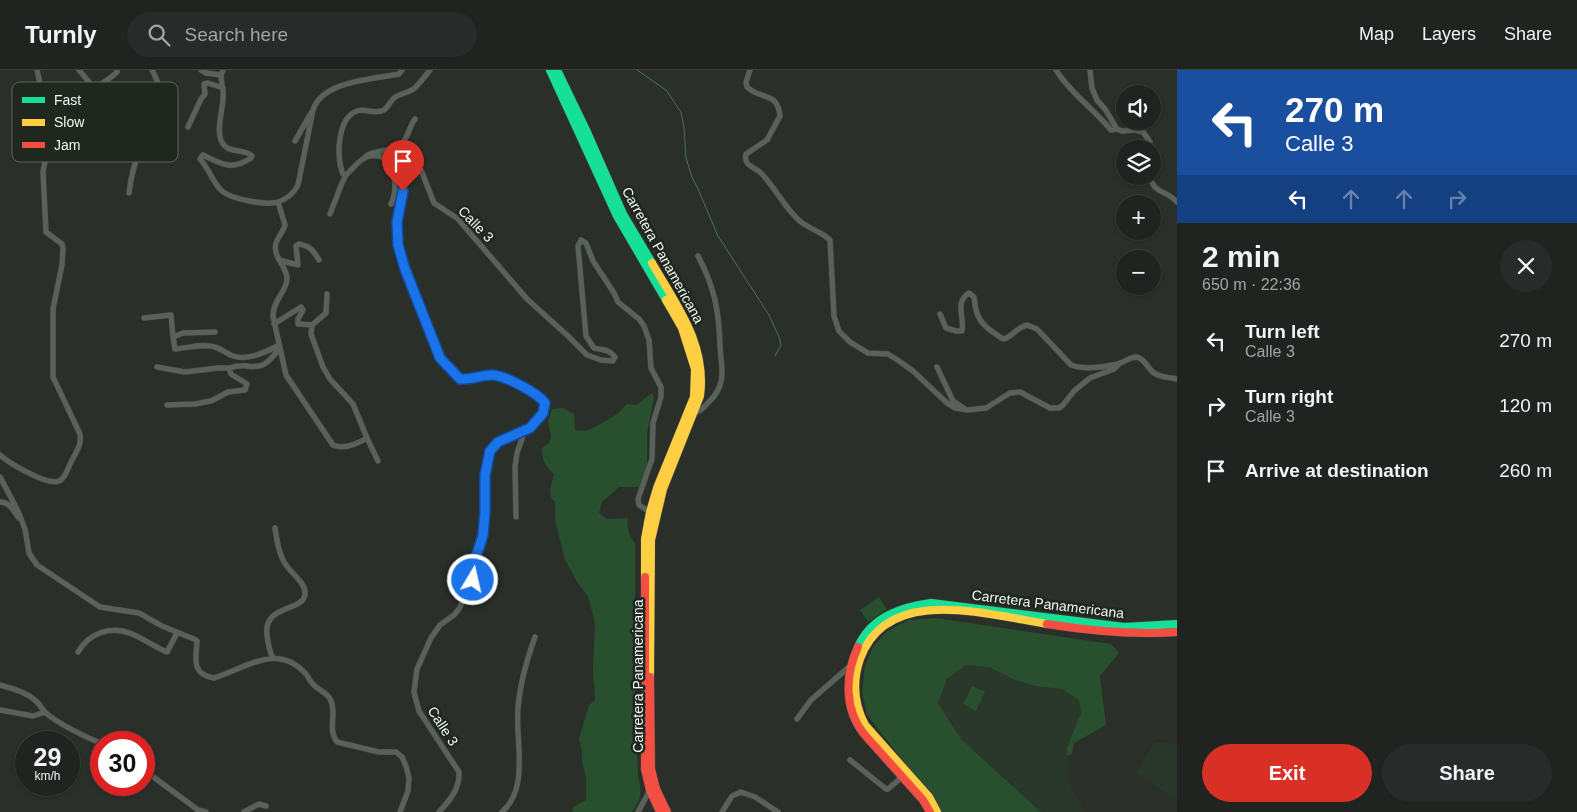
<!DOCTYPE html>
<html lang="en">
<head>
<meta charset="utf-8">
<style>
  body { margin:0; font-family:Helvetica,sans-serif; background:#282b29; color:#f1f3f6; height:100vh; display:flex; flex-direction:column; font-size:19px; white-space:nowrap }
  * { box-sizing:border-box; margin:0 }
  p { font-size:16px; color:#a2a4a5 }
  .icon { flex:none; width:28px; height:28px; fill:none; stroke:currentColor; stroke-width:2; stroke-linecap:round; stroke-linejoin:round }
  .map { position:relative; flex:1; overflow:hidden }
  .side { display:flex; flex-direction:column; background:#202320; width:400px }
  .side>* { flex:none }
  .hud { background:#1a4fa0; color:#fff; overflow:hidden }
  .buttons { position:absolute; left:1116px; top:15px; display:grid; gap:10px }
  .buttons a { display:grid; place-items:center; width:45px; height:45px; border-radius:50%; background:#202320; box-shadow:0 1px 4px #0004,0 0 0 1px #3d403e; font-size:25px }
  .speed { position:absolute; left:15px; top:661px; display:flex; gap:10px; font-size:25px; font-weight:700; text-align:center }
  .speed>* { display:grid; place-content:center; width:65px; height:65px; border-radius:50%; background:#202320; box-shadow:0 1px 4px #0004,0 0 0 1px #3d403e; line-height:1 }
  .speed small { font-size:12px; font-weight:400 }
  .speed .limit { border:8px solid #d22; background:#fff; color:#111 }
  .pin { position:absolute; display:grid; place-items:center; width:42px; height:42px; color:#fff; margin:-51px -21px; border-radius:50% 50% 50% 0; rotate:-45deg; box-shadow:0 0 5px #0007 }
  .pin .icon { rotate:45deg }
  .me { position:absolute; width:55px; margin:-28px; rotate:9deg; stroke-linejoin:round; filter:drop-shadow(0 0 4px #0008) }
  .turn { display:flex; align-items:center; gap:18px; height:105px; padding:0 25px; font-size:22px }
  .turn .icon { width:65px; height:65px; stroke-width:2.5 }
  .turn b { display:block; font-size:35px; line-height:42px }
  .lanes { display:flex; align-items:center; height:48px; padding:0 25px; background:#0003; justify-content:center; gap:25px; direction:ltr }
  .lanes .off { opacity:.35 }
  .round { display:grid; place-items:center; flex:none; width:52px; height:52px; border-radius:26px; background:#282b29 }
  .overview { display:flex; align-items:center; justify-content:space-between; height:85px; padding:0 25px }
  h1 { font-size:30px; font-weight:600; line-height:38px }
  .button { display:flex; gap:10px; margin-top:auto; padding:10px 25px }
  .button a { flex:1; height:58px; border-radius:30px; background:#d93025; color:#fff; font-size:20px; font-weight:600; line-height:58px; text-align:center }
  .button a+a { background:#282b29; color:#f1f3f6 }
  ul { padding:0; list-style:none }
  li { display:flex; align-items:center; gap:15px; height:65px; padding:0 25px }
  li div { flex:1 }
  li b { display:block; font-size:19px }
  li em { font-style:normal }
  header { display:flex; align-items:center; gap:30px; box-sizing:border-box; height:70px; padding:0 25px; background:#202320; border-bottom:1px solid #3d403e }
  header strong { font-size:24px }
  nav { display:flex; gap:28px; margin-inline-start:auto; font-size:18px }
  .search { width:350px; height:45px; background:#282b29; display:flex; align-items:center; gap:12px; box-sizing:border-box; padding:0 18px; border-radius:28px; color:#a2a4a5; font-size:19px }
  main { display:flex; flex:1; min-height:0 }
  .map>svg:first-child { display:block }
</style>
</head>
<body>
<header>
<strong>Turnly</strong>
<div class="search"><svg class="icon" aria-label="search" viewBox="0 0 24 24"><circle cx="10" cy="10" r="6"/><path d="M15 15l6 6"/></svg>Search here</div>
<nav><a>Map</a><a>Layers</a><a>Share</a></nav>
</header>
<main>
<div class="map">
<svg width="1177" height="742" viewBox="0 0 1177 742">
  <rect width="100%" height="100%" fill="#2a2f2a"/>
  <path fill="#2a372b" d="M966,595L989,597L1015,610L1035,616L1062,619L1079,630L1081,643L1067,677V711L1086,742H1041L961,669L938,633L947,609Z
    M1155,672L1177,674V730L1136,703Z"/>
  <path fill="#284f2e" d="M652,323L654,327L647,364V396L639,417H619L602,432L599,443L607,449L628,448C627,459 628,464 635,473V617L638,707C642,724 642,728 632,742H573L572,738L586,730V708L582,692V681L579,669L589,635L595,630L593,600L595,553L588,526L577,512L565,490L555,450V432L551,428L550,420L554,404C545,396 542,390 542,378L549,373L551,366L548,351L552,339L563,338L574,344L575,360L586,361L597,356L617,344L627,334L636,335Z
    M879,527L887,539L868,552L860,540Z
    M936,548L1111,574L1119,583L1100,606L1106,655L1074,673L1072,684L1067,686V677L1081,643L1079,630L1062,619L1035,616L1015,610L989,597L966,595L947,609L938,633L961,669L1041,742H937L911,701L867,645L862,622L865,596L873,577L886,562L909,550Z
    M972,616L985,622L976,641L963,634Z"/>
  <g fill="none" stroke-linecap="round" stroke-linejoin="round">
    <path stroke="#47754d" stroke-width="1" d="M637,0L666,20L681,42L684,58L686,88L692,107L698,119L718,166L769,245L779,267L781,275L775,286"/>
    <defs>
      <path id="street" d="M37,0L44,31L45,69L48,76L52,78C56,72 55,65 57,59C60,53 63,47 67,41C80,23 102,17 117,2V0
        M79,0L94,18
        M201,0L206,3L221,5L223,0
        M750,0L746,12L747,17C760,30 778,21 780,46L767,70L746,84C743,96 755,97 761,103C776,118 784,138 801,152C810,159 822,162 830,170L834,246L839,261L850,272L868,283L888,284L899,291L913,301L947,333L955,338L968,340L986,338L1010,323L1020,322L1050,338H1059L1063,335L1074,321L1090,308L1114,299L1120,293
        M1056,0C1071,24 1094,39 1111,60L1117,59
        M1090,0L1092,18L1097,30L1105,39L1117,59L1122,61L1135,60L1143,62L1150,72L1148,79
        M221,5C221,13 224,20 223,28C223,41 213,68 226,77C234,83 245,79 252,86L251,88C232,101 221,94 203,85L200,89C209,98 212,112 222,121C231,129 267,136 278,132C287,129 294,123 298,115L313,40C322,11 373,9 399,4L402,0
        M188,57L201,29L205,24L204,14L208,13L223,18
        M295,71L311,43
        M366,86C377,79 394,82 401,75C408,68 409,57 415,49
        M1150,106C1154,125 1166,119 1177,132
        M129,123C131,106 135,89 143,75C147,67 157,55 159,49C165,35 159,12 152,0
        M278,132L285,155C283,162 278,167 276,173C272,188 288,196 287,210C286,221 273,231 273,246L286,305L333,375C344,380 357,374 367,368L353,334L330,309L323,297L311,264L312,255L326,243L327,224
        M391,134C400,117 394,78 367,87C358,90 353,99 346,105L343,104C336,88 337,48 357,41C365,38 375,45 384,40C388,37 390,32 394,28C400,23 409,23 415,18C420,13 425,6 430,0
        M330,144L342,113L346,105
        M279,190L298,195L296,176L299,174C310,176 313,180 319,190
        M940,244L946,258L956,261H962C965,249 954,232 969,223L974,227C975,232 975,238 977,243C981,256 993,262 1003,269C1012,268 1015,258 1027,255L1037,259L1071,295C1084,300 1104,297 1118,294C1124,292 1130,287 1137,287C1145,289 1148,299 1154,303C1161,308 1170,307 1177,309
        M144,248L171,245L173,267L175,279C188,278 203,273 215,277C222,279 227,284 233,286C248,291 266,282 279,275
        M274,254L301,237L303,240L298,249V254L312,255
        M173,267L183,263L215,262
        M157,297L185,302L218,298H229
        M937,297L953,331L965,339
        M167,335L195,334L211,331L228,322L245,320L247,314L231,304L229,298C253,290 258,308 278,280V277
        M693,343C700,342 704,337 709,332C728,313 721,298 720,275C719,240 714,216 698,186
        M367,368L378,391
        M0,385C9,393 47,416 59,411C65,409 68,398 71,392C76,382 82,375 80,364L53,307V239L62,195L63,179L62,174L46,162L43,102L48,76
        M0,407L18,441L25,459L29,483L37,495L100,537L139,543L162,556L194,569L197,571C196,589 191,604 214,608C246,598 277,572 306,604C308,606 309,610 312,613C317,620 328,622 331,631C337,645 327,658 337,672L379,682H396L402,687L406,696L409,708L408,721L400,742
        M0,432C10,432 14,442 19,448
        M516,447L515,397L517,383L525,360
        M78,582C89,563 111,555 132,564C144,569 155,577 167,582L177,563
        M273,588C269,581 268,574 267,565C263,534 304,542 305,524C306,513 291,503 286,495C279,485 277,471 275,458
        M0,615C13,619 26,622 36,631C40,634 42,640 46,643C57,653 87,668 101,673
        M0,640L33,646L45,642
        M797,649L811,630L850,596
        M850,690L886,719H888L902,707
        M144,700L198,740L206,742
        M244,742L259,734L266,736
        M439,742C450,730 460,719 459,702L419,641L414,622L417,599L431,568L440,555L454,545L459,539L473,510L477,484L483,465L485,443V405L491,381L498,372L529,358L543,343L545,337V333L539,326L519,315L494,305L460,309L440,288L432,271L405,199L398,175L397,152L400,131L409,102L417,99L421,100L434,133L458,149L527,229L568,266L587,285L601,290L613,291L615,287C609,279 603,280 594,278L586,266L578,176L581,170L586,173L593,191L614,223L618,232L639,249L644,256L649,270L651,298L661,317V327L653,353L652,389L638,429L639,435L650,442
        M502,742C530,718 515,670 518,638C520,614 527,589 535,567
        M638,742L650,720
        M722,742L732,726L741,722L755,727L778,742"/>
      <path id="fast" d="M550,0L617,146L666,230
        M557,0L587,62L623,144L652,193
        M858,577C871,547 901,537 931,533L1124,557L1177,554"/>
      <path id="slow" d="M645,507V469L650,442L657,418L694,327L695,299L682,258L666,230
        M650,607L651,470L663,419L700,326C707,274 676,235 652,193
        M937,742L929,727L865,655C854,634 852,612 860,589C887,513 989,545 1047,554"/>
      <path id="jam" d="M645,507V699L650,720L660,742
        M1047,554C1091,561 1133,565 1177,562
        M858,577C845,605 844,639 864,664L923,730L930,742
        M650,607L651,699L656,719L667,742"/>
    </defs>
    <use href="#street" stroke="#474a47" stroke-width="6"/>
    <use href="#fast" stroke="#474a47" stroke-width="9"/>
    <use href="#slow" stroke="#474a47" stroke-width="9"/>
    <use href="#jam" stroke="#474a47" stroke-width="9"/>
    <use href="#street" stroke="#5a615a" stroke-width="5"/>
    <use href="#fast" stroke="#16e098" stroke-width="8"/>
    <use href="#slow" stroke="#ffcf43" stroke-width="8"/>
    <use href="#jam" stroke="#f24e42" stroke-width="8"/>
  </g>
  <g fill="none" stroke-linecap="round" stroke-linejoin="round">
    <defs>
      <path id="route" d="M403,121L397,152L398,175L405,199L440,288L460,309C471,310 481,305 492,305C504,305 538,323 545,333L543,343L530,358L498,372L490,381L485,405V442L483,465L477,484L473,510"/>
    </defs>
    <use href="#route" stroke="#114b97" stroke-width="12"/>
    <use href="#route" stroke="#1a73e8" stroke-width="9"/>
  </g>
  <g text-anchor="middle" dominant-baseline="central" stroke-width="5" stroke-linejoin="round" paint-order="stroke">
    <g font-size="14" fill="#f1f7f1" stroke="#1f271f">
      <text transform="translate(476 154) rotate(46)">Calle 3</text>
      <text transform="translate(663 185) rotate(61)">Carretera Panamericana</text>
      <text transform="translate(1048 534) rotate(7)">Carretera Panamericana</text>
      <text transform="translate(638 606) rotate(-90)">Carretera Panamericana</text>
      <text transform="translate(443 656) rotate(57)">Calle 3</text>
    </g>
  </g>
  <rect x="12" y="12" width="166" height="80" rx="8" fill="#1f271f" stroke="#5e655e" stroke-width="1"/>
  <rect x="22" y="27" width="23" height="6" fill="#16e098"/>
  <rect x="22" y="49" width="23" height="7" fill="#ffcf43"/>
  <rect x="22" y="72" width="23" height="6" fill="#f24e42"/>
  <g font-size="14" fill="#f1f7f1">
    <text x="54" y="35">Fast</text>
    <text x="54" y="57">Slow</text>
    <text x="54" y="80">Jam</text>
  </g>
</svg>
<div class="buttons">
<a><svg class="icon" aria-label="sound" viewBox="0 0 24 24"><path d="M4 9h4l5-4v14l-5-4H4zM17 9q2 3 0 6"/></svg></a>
<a><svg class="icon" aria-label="layers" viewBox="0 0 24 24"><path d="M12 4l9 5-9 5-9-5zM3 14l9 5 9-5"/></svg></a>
<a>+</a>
<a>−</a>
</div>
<div class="speed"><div>29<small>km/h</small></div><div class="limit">30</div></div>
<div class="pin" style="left:403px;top:121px;background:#d93025"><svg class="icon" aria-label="arrive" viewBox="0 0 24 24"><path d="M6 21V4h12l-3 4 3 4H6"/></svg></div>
<svg class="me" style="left:473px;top:510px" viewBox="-20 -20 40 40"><circle r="17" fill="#1a73e8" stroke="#fff" stroke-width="3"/><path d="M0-11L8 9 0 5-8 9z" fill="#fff"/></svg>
</div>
<section class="side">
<div class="hud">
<div class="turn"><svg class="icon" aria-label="left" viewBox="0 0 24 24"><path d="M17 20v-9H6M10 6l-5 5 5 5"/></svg><div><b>270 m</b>Calle 3</div></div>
<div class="lanes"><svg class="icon" aria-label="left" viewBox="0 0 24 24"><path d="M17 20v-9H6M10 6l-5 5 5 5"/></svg><svg class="icon off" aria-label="ahead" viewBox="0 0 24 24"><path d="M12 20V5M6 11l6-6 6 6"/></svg><svg class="icon off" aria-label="ahead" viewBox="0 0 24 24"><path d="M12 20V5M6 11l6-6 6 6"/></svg><svg class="icon off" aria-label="right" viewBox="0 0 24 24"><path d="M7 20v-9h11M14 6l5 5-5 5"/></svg></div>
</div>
<div class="overview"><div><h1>2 min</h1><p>650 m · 22:36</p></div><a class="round"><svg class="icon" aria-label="close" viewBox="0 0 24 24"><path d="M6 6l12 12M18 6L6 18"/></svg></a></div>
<ul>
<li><svg class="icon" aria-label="left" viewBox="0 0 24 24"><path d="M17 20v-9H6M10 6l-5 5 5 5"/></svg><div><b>Turn left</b><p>Calle 3</p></div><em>270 m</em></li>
<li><svg class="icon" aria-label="right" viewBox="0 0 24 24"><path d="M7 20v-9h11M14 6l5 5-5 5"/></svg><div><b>Turn right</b><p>Calle 3</p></div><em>120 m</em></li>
<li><svg class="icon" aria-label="arrive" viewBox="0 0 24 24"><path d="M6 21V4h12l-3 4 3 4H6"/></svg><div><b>Arrive at destination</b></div><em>260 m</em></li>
</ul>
<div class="button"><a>Exit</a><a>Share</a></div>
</section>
</main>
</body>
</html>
